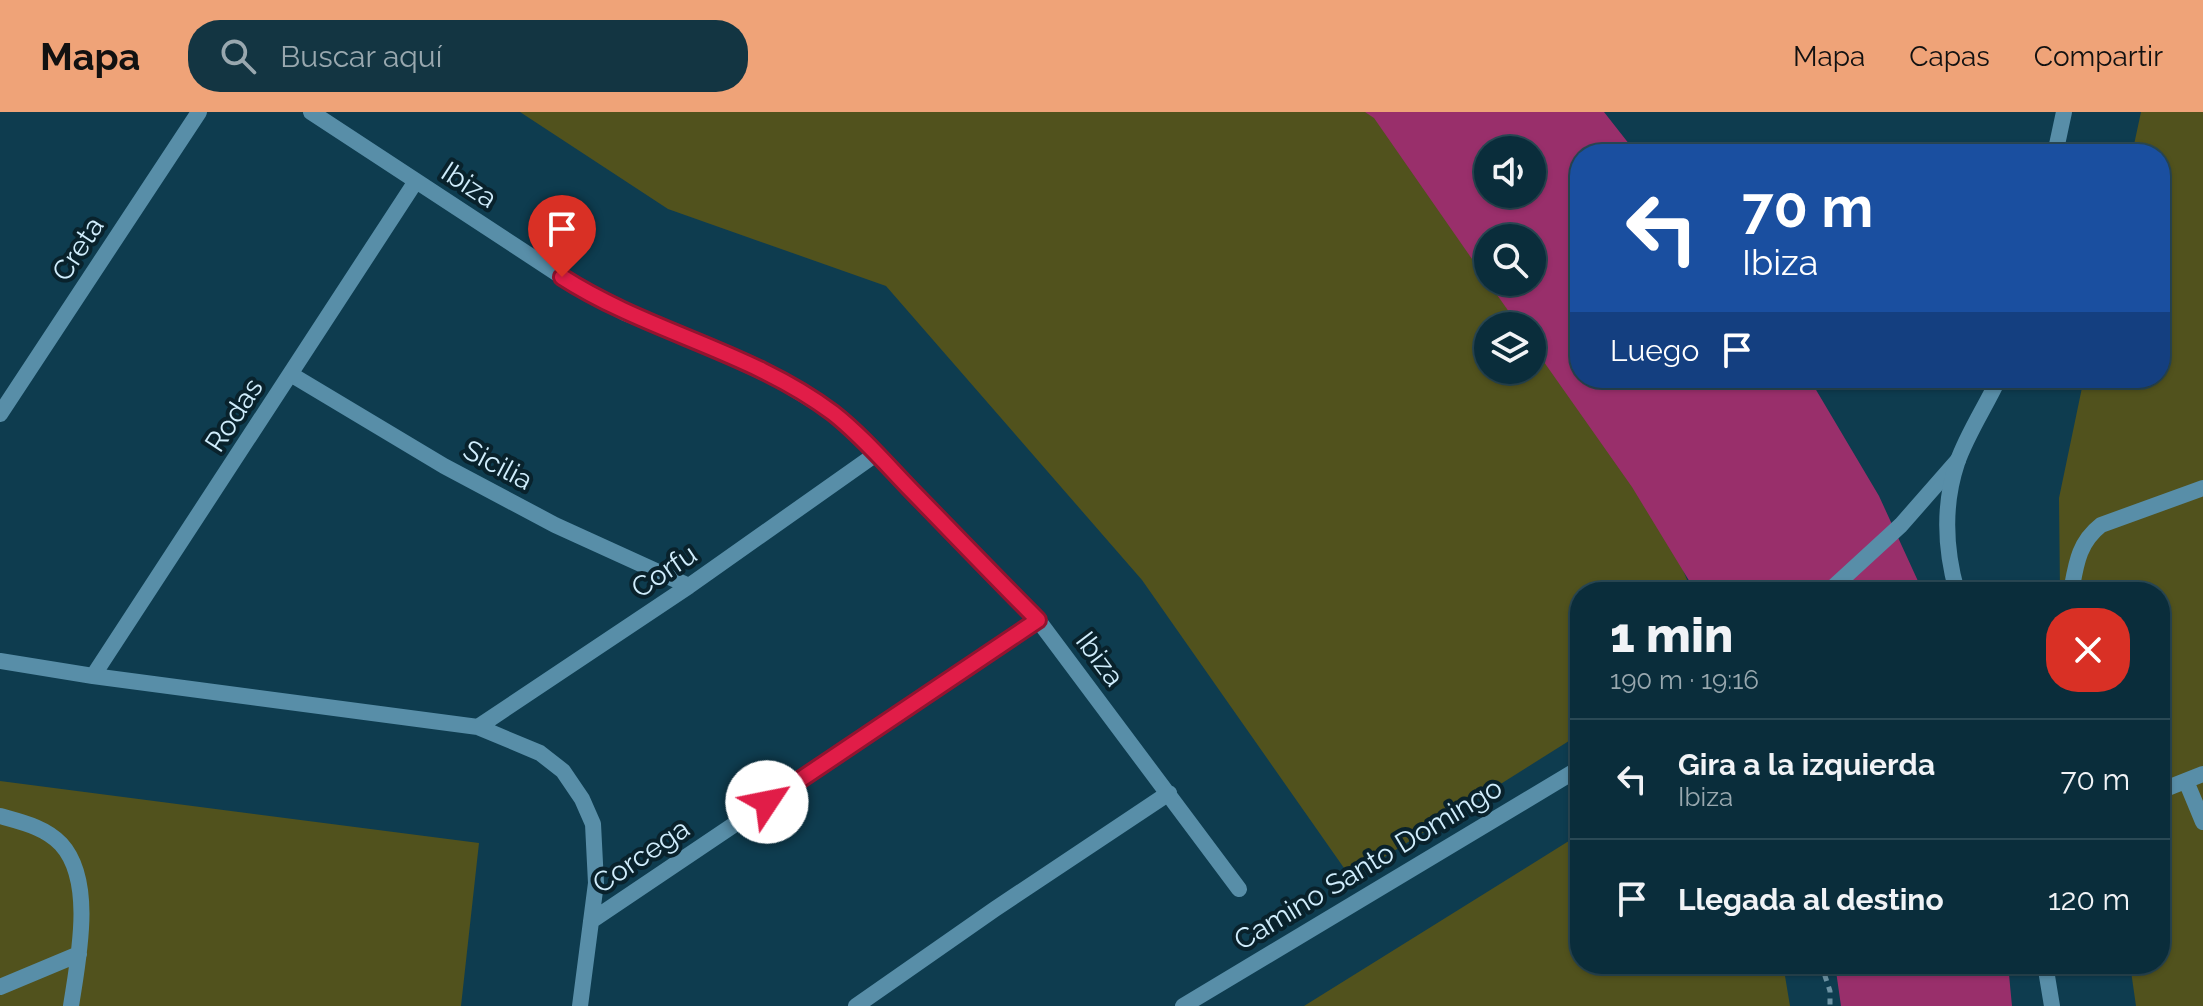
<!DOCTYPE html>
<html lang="es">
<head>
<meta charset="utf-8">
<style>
  body { margin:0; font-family:Raleway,sans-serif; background:#133542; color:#f1f3f6; height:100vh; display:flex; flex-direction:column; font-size:30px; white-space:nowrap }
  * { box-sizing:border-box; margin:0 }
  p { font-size:26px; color:#99a8af }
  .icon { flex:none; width:44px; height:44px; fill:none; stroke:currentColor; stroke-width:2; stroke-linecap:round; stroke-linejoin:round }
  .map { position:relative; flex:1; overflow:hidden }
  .drawer { position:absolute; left:1570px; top:470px; width:600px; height:392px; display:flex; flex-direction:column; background:#0a2d3b; border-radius:32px; box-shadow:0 2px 6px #0004,0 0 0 2px #2a4955 }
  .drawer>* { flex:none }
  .banner { position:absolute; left:1570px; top:32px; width:600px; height:244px; border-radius:32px; box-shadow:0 2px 6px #0004,0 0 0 2px #2a4955; background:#1a4fa0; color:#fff; overflow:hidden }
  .buttons { position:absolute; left:1474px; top:24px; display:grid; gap:16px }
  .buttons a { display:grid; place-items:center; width:72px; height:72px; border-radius:50%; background:#0a2d3b; box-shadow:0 2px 6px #0004,0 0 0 2px #2a4955; font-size:40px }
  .pin { position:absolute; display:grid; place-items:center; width:68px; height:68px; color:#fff; margin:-82px -34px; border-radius:50% 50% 50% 0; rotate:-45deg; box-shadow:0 0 8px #0007 }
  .pin .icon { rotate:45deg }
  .me { position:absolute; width:88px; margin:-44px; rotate:56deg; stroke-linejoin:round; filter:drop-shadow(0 0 6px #0008) }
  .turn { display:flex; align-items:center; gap:28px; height:168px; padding:0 40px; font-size:36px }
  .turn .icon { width:104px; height:104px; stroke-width:2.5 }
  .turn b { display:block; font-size:56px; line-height:68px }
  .then { display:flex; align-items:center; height:76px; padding:0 40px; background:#0003; gap:16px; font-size:30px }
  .round { display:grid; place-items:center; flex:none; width:84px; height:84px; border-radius:32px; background:#133542 }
  .summary { display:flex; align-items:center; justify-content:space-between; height:136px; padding:0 40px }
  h1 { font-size:48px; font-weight:800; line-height:60px }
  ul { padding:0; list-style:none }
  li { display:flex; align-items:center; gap:24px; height:120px; padding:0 40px; border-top:2px solid #2a4955 }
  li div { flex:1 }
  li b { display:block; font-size:30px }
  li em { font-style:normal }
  header { display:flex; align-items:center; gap:48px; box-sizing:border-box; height:112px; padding:0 40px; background:#efa378; color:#111 }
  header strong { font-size:38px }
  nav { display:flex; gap:44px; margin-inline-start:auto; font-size:28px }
  .search { width:560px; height:72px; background:#133542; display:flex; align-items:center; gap:20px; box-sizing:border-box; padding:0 28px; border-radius:32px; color:#99a8af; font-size:30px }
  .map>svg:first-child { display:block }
</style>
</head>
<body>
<header>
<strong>Mapa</strong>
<div class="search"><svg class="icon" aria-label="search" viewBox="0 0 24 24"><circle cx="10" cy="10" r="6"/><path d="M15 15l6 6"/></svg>Buscar aquí</div>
<nav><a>Mapa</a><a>Capas</a><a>Compartir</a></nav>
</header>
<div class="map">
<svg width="2203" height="894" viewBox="0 0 2203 894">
  <rect width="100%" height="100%" fill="#0e3c4f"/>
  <path fill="#51521d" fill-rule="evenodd" d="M520,0H1384L1488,135V170H1515L1580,266L1622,308L1692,480H1580V622L1351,766L1142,468L886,174L668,97ZM1488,214H1532V258H1488Z
    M2141,0H2203V894H2136L2130,852H2160V480H2060L2059,386L2084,266H2160V42H2132Z
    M0,669L479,731L461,894H0Z
    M1580,722V852H1783L1790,894H1304Z"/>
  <path fill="#992f6b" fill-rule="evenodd" d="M1365,0H1604L1637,42H1580V266H1809L1879,384L1923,480H1696L1632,375L1532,233V214H1519L1488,170H1532V126H1488V170L1374,6ZM1488,38H1532V82H1488Z
    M1835,852H2008L2012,894H1841Z"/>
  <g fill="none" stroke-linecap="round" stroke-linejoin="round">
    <path stroke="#6d93a4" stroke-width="5" stroke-dasharray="6 6" stroke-linecap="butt" d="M1821,852L1830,879V894"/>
    <path stroke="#588ea8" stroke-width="16" d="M0,704C21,710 45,715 61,732C95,769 78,848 71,894
      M0,875L79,842"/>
    <path stroke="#588ea8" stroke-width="16" d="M311,0L587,181L625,201L690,226L779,268L833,301L876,342L1038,508L1239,777
      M292,263L444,354L555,413L689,474
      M0,302L199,0
      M1828,480L1901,413L1958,348
      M2071,480C2076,453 2078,431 2101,413L2203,376
      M0,549L93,564L478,615L540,641L563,659L582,687L593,712L596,771L580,894
      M93,564L416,69
      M478,615L689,474L876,342
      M2186,669L2203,710
      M2160,679L2203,662
      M591,809L1038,508
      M856,894L995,797L1169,681
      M1183,894L1580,656"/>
    <path stroke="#588ea8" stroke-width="16" d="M2055,42L2064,0
      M1957,480C1945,437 1943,393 1957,351C1967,322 1986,294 1999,266
      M2045,852L2052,894"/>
  </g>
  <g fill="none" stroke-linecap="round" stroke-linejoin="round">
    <defs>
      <path id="route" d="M562,165C647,220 751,239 833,301C861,323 886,352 911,378C953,421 995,465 1038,508L767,690"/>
    </defs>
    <use href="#route" stroke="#92132f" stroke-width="20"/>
    <use href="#route" stroke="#e11d48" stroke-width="14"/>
  </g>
  <g text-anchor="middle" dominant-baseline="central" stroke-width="8" stroke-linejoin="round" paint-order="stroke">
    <g font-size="28" fill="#d0edfc" stroke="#09222c">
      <text transform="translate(469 73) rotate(33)">Ibiza</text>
      <text transform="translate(78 137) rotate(-57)">Creta</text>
      <text transform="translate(234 303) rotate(-57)">Rodas</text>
      <text transform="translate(498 353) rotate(28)">Sicilia</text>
      <text transform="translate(664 459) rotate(-34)">Corfu</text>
      <text transform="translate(1100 547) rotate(53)">Ibiza</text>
      <text transform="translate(641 744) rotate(-34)">Corcega</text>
      <text transform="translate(1368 752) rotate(-31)">Camino Santo Domingo</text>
    </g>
  </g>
</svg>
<div class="buttons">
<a><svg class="icon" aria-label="sound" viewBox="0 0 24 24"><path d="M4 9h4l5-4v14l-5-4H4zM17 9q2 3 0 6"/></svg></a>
<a><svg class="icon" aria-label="search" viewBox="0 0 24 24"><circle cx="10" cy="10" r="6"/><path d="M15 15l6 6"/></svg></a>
<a><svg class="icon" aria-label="layers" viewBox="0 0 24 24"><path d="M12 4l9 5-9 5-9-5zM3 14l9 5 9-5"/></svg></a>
</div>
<div class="pin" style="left:562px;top:165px;background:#d93025"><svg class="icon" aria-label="arrive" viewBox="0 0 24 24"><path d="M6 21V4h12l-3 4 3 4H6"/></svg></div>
<svg class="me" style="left:767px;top:690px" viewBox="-20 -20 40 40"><circle r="19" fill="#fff"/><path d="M0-13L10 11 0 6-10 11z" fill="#e11d48"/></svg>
<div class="banner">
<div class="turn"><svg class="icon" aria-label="left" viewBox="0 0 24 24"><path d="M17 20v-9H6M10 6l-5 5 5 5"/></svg><div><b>70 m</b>Ibiza</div></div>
<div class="then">Luego<svg class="icon" aria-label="arrive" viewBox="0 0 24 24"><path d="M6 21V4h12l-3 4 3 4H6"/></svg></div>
</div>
<section class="drawer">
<div class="summary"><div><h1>1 min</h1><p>190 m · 19:16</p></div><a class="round" style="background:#d93025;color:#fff"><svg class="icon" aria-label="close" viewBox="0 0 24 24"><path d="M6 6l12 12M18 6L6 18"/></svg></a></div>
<ul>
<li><svg class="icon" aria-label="left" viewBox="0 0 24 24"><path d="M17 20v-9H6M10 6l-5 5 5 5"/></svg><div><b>Gira a la izquierda</b><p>Ibiza</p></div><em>70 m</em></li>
<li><svg class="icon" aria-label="arrive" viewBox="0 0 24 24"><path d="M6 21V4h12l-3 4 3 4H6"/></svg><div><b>Llegada al destino</b></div><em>120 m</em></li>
</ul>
</section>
</div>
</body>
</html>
